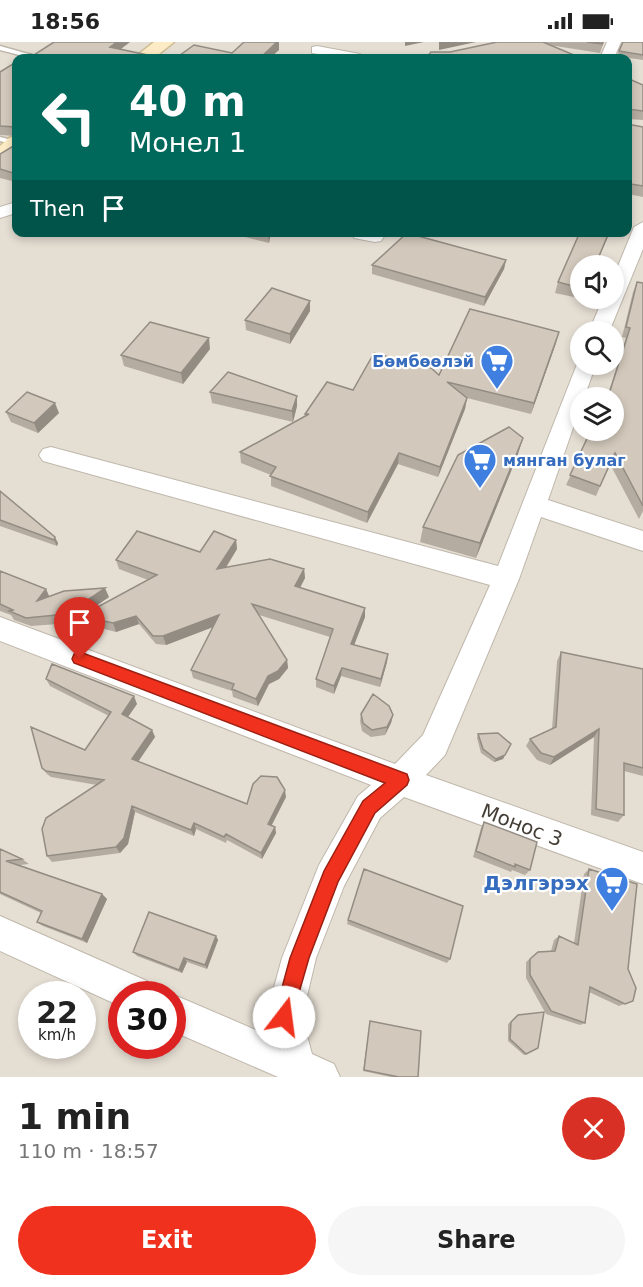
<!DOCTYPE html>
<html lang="en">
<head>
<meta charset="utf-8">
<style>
  body { margin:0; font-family:"DejaVu Sans",sans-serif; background:#f6f6f6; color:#222; height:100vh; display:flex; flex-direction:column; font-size:22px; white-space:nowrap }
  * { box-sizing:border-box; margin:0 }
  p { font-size:20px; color:#767676 }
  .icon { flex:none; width:33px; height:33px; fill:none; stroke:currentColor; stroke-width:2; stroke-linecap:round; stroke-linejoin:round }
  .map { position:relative; height:1035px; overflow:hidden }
  .panel { display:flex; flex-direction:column; background:#fff; flex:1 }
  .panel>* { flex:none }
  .banner { position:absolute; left:12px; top:12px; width:620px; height:183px; border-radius:12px; box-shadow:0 3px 9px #0003; background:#00695c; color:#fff; overflow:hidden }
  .fabs { position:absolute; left:570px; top:213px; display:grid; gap:12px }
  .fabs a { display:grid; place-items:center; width:54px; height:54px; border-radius:50%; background:#fff; box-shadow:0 3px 9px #0003; font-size:30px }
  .speed { position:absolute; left:18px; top:939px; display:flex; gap:12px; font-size:30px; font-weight:700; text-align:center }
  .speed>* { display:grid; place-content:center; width:78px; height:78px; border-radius:50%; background:#fff; box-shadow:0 3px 9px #0003; line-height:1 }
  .speed small { font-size:15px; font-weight:400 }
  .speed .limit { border:9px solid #d22; background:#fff; color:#111 }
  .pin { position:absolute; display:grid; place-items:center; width:51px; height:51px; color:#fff; margin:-62px -26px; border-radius:50% 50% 50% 0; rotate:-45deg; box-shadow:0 0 6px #0007 }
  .pin .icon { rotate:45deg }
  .me { position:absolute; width:66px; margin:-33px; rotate:15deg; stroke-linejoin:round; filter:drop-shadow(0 0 4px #0008) }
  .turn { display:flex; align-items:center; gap:21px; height:126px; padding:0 18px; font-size:27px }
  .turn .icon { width:78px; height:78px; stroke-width:2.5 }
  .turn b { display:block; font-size:42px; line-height:51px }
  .then { display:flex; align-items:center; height:57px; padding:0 18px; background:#0003; gap:12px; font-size:22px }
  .round { display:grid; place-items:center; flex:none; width:63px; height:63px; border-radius:32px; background:#f6f6f6 }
  .overview { display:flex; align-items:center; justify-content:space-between; height:102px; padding:0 18px }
  h1 { font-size:36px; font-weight:700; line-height:45px }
  .cta { display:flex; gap:12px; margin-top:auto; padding:12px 18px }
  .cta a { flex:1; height:69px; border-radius:36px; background:#ef311d; color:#fff; font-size:24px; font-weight:700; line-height:69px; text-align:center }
  .cta a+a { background:#f6f6f6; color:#222 }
  .status { display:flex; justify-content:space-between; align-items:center; height:42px; padding:0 30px; background:#fff; direction:ltr }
  .status svg { height:16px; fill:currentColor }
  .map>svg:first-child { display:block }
</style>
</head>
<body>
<div class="status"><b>18:56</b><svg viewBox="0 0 49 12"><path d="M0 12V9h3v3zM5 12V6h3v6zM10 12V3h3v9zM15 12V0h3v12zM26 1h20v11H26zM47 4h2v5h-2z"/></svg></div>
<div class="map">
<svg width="643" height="1035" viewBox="0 0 643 1035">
  <rect width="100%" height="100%" fill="#f1ede5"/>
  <path fill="#e5ded3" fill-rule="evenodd" d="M0,0H643V1035H0ZM16,16H627V190H16ZM580,224H614V256H580ZM580,290H614V322H580ZM580,356H614V388H580ZM32,952H82V1004H32ZM122,952H172V1004H122Z"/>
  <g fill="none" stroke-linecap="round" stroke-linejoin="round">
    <defs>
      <path id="lane" d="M0,4L39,15L40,16H31L0,8Z
        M0,95L16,99V103L0,99Z"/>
      <path id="street" d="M607,0H621L614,16H600Z
        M317,4L360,12L367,16H341L312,11V5Z
        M16,160V171L0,176V165Z
        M643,180V207L609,290H589L603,256H614V234L634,185Z
        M352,190H387L381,199L375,200L354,196Z
        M579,317L580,322H596L584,356H580V366L548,458L643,489V509L541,475L519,537L445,713L426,733L643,810V842L404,755L380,776L344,844L316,916L302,975L312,1012L334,1022L340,1035H278L172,989V952L270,994L266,975L282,916L319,823L358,754L371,743L0,599V575L395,722L423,693L490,543L43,419L39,413L43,407L51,405L498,524Z
        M0,874L147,939L152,952H122V965L0,909Z"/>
      <path id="secondary" d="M154,0H174L154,16H134Z
        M16,94V111L7,119L0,121V104L9,96Z"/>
    </defs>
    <use href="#lane" stroke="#bfb7ab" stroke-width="3"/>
    <use href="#street" stroke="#bfb7ab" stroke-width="2"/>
    <use href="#secondary" stroke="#cfbd96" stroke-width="3"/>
    <use href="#lane" fill="#fff" fill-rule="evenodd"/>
    <use href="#street" fill="#fff" fill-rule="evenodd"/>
    <use href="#secondary" fill="#fcebc4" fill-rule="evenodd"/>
  </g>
  <path fill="#b5aca1" d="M497,0H604L600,11L549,3L450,10Z
    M643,0V18L617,14L619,9Z
    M16,20V140L0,136V112L15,103V94L0,93V30Z
    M627,36L643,43V78L628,77L627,82L643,85V155L628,152L627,154Z
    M225,190H271L269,201Z
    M580,190H610L595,224H580V256H583V257L555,251L558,240Z
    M506,218L504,227L484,264L372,232V223Z
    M637,240L643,241V469L639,477L610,422L596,454L566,443L591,390L585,388H614L608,352L626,296L622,295L633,250Z
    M310,259V269L290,302L246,288L245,278Z
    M556,301L531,372L467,356L465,367L438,435L398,422L367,481L271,444V433L241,421L240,410L305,374V372L353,348L439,333Z
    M210,307L183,342L124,324L121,313Z
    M210,350L297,364L293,380L212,361Z
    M6,370L59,371L38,391L11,380Z
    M518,412L476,516L420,500L423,485Z
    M0,449L58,501L57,504L0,484Z
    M236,498L237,507L226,526L304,527L305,536L300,546L365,575L354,603L388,612L387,620L380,645L341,634L334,652L316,645V637L330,595L259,573L287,618L288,626L279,637L269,642L258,664L233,655L232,649L193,636L191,628L213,585L166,603L156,602L139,582L116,590L85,582L81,574L148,538L119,527L116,518L200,510Z
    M0,529L49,554L109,555L71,581L31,584L14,578L11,573L0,569Z
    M561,610L643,627V734L624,729V773L618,780L591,773L594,695L550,723L537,718L526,704L530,697L552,687L557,619Z
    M46,637L137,662L128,675L152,688L155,695L138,720L247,762L286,755L272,783L275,785L276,791L262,817L227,798L226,801L196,787L194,794L135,770L128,802L120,811L52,820L47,814L97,743L51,735L47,732L42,726L85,708L109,674L50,644Z
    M361,672L393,673L391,681L385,693L371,695L362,689L360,679Z
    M478,692L511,702L503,717L494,720L481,711L477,696Z
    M484,780L530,828L525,833L512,828L511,830L473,815L481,786Z
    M0,807L22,817L29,822L20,823L102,852L107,857L87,901L43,884L37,880L41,871L0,852Z
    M589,827L628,927L633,959L619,964L589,950L585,981L580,983L546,972L526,936V920L538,910L551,909L554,898L559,894L574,901L584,832Z
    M348,878L450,917L447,921L347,882Z
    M216,894L218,898L207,927L187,920L182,931L137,914L133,910Z
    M518,973L538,1006L524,1013L508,999V982Z
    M370,979L418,1035H391L363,1029Z"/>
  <path fill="#938c83" d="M117,0H130L112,14L110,5Z
    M277,0H279V8L270,16H260Z
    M405,0H424L405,4Z
    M439,0H476L439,8Z
    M268,190H271L269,201Z
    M609,190H610L595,224L600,209Z
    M506,218L504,227L484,264L485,255Z
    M310,259V269L290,302V292Z
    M559,290L556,301L531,372L534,361Z
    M209,296L210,307L183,342L181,331Z
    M297,354V364L293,380L292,369Z
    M467,356L465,367L438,435L440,425Z
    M55,361L59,371L38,391L34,381Z
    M523,396L518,412L476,516L480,501Z
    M399,411L398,422L367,481L368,470Z
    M55,495L58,501L57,504L54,498Z
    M236,498L237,507L219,536L217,527Z
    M304,527L305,536L296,553L295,544Z
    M105,546L109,555L71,581L67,572Z
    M46,547L50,556L37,559Z
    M365,566V575L351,611V602Z
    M219,573L221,582L166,603L163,594Z
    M136,574L139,582L116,590L113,581Z
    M388,612L387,620L380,645L381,637Z
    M287,618L288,626L279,637L269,642L258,664L256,657L268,634Z
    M342,626L341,634L334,652V644Z
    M134,654L137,662L125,679L122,672Z
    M393,673L391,681L385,693L387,685Z
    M599,687L594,695L550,723L554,715Z
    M152,688L155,695L135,724L132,717Z
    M505,713L503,717L494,720L496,717Z
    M285,748L286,755L269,788L268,782Z
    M132,764L135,770L128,802L120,811L116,805Z
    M194,781L196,787L194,794L191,788Z
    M275,785L276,791L262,817L261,811Z
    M102,852L107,857L87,901L82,897Z
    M216,894L218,898L207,927L205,923Z
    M184,916L187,920L182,931L179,928Z"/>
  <path fill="#d2c8bb" stroke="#938c83" stroke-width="1.5" d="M54,0H117L110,5L162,16H23L30,12L34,13Z
    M244,0H277L260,16H176L194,3L232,11Z
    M497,0H543L581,16H426L431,10H450Z
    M587,0H603L602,2Z
    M623,0H643V13L619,9Z
    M16,20V132L0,127V112L15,103V85L0,84V30Z
    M627,36L643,43V69L628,67L627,80Z
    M627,82L643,85V144L631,142L627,151Z
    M580,190H609L595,224H580V246L558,240Z
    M407,191L506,218L485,255L372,223Z
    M637,240L643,241V464L615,411L600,444L570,433L591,388H614V356H596L598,349L609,352L630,286L626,285Z
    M272,246L310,259L290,292L245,278Z
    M470,267L559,290L534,361L447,340L467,356L440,425L399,411L368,470L270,434L276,425L240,410L309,372H305L327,340L353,348L374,311L431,326L439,333Z
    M150,280L209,296L181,331L121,313Z
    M228,330L297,354L292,369L210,350Z
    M27,350L55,361L34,381L6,370Z
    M509,385L523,396L480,501L423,485L458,413Z
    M0,449L55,495L54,498L0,478Z
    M137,489L200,510L214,489L236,498L217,527L270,517L304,527L295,544L365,566L351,602L388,612L381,637L342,626L334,644L316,637L333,587L252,562L287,618L278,629L268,634L256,657L232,647L234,642L191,628L219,573L163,594H153L136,574L113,581L81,574L157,533L116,518Z
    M0,529L46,547L37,559L64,549L105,546L67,572L26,576L9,569L13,568L0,562Z
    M561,610L643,627V726L624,721V773L596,767L599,687L554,715L541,711L530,697L556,685Z
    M52,622L134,654L122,672L152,688L132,717L247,762L253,742L261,734L277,735L285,748L268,782L275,785L261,811L226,792L224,795L194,781L191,788L132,764L124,796L116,805L47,814L42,787L46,776L104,738L46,729L42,726L31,685L85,708L111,670L46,637Z
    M373,652L389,664L393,673L387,685L372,688L363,681L361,672Z
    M498,691L511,702L505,713L496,717L483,707L478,692Z
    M484,780L537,800L530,828L515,822V825L476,809Z
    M0,807L22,817L6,819L102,852L82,897L37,880L42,869L0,850Z
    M364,827L463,864L450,917L348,878Z
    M589,827L637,842L628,927L636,946L633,959L625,962L590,945L585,981L551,969L530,933V917L538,910L555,909L559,894L578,903Z
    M149,870L216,894L205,923L184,916L179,928L133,910Z
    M544,970L538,1006L526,1012L510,997L511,980L518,973Z
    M370,979L421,989L418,1035H399L364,1028Z"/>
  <path fill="#ef311d" stroke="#9b2013" stroke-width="1.5" d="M80,610L407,732L409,738L407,743L375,771L338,840L309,916L290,982L284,985L277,982L274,975L290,916L324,829L363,759L385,741L74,621L72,617L74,612Z"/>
  <defs>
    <symbol id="supermarket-pin" viewBox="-11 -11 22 30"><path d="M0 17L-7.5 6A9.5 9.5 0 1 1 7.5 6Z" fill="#3f7fe0" stroke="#fff"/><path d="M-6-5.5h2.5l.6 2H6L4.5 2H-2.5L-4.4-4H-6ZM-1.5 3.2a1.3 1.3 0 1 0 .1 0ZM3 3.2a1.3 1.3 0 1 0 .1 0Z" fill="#fff"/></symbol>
  </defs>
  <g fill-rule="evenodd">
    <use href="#supermarket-pin" x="478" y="300" width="38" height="52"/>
    <use href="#supermarket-pin" x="461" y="399" width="38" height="52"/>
    <use href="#supermarket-pin" x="593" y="822" width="38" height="52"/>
  </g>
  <g text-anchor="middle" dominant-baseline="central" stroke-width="4.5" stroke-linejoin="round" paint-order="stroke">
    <g font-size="16" font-weight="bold" fill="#366cbe" stroke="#fff" text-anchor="end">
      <text x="474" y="319">Бөмбөөлэй</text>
      <text x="503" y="418" text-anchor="start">мянган булаг</text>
    </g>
    <g font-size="20" fill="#433d35" stroke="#fff">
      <text transform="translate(522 783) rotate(21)">Монос 3</text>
    </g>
    <g font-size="20" font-weight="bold" fill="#366cbe" stroke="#fff" text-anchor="end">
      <text x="589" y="841">Дэлгэрэх</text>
    </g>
  </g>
</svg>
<div class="fabs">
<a><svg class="icon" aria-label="sound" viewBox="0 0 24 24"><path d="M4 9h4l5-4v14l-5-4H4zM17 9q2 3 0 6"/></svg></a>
<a><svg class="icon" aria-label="search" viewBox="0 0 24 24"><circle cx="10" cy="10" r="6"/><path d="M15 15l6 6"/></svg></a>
<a><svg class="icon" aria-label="layers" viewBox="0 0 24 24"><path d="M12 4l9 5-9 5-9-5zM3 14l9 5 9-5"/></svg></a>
</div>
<div class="speed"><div>22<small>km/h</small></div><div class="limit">30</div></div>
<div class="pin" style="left:80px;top:617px;background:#d93025"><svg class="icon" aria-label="arrive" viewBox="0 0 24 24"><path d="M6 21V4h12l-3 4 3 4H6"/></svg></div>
<svg class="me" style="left:284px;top:975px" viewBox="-20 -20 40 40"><circle r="19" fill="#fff"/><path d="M0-13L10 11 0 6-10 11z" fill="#ef311d"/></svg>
<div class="banner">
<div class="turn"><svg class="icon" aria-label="left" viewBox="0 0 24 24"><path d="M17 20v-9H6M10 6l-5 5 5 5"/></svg><div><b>40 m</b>Монел 1</div></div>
<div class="then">Then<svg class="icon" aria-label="arrive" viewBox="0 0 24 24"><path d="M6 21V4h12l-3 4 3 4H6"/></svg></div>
</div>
</div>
<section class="panel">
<div class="overview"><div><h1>1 min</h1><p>110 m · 18:57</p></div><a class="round" style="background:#d93025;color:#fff"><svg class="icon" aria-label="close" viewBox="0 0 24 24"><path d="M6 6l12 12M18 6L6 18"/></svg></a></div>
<div class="cta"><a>Exit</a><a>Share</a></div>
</section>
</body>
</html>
